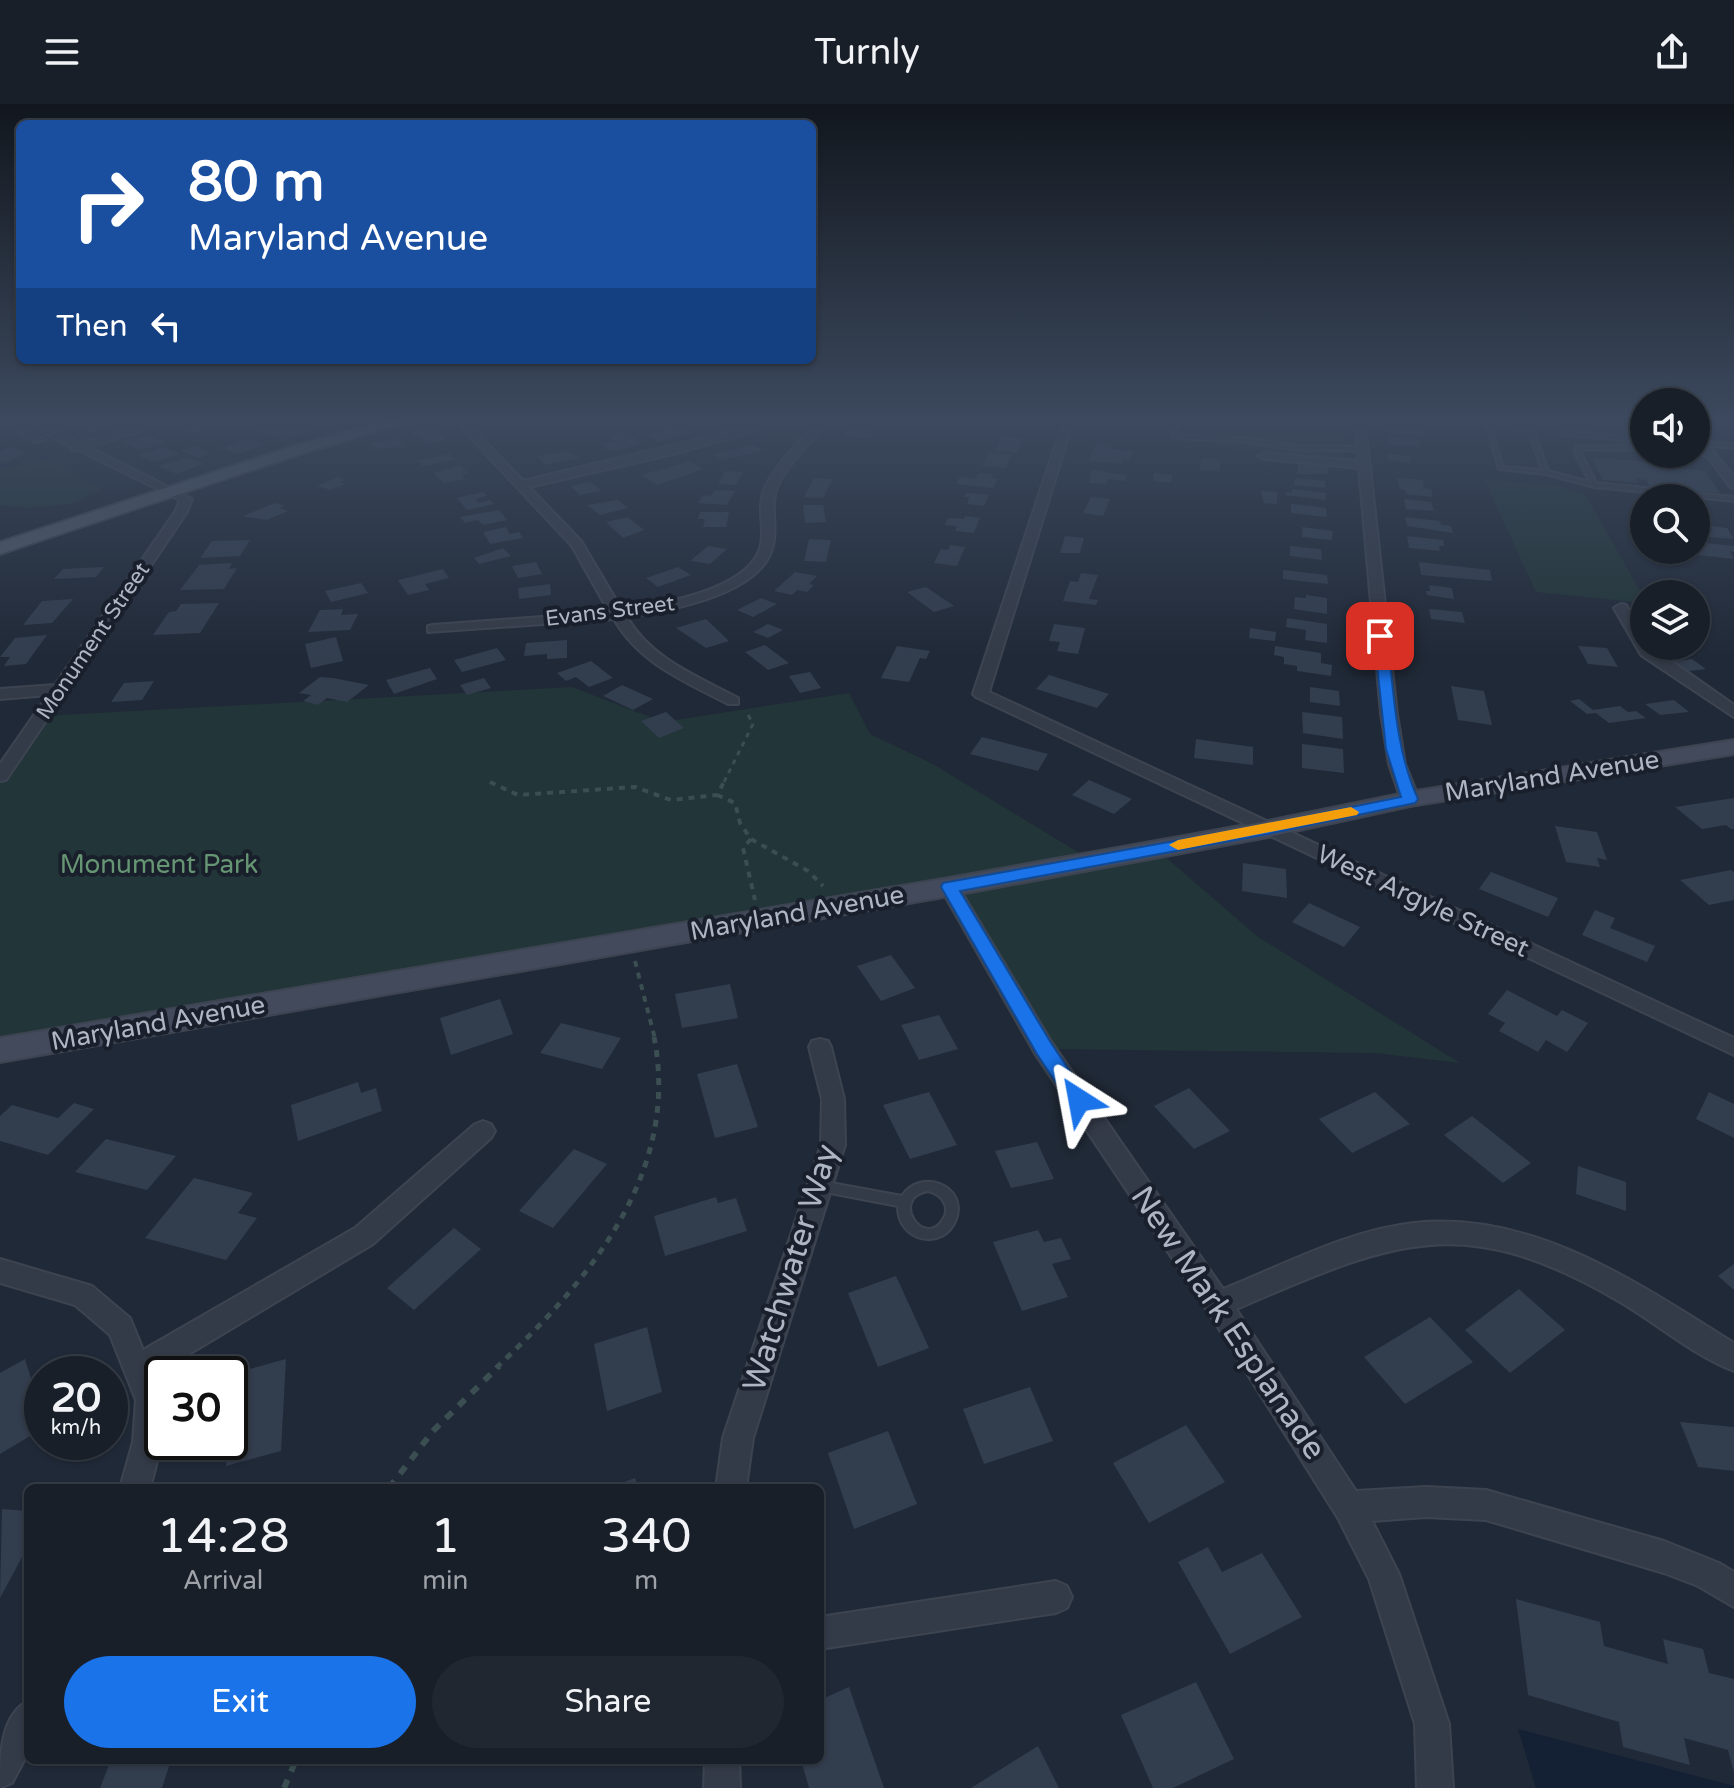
<!DOCTYPE html>
<html lang="en">
<head>
<meta charset="utf-8">
<style>
  body { margin:0; font-family:"Varela Round",sans-serif; background:#212731; color:#f1f3f6; height:100vh; display:flex; flex-direction:column; font-size:30px; white-space:nowrap }
  * { box-sizing:border-box; margin:0 }
  p { font-size:26px; color:#9fa2a8 }
  .icon { flex:none; width:44px; height:44px; fill:none; stroke:currentColor; stroke-width:2; stroke-linecap:round; stroke-linejoin:round }
  .map { position:relative; flex:1; overflow:hidden }
  .side { position:absolute; left:24px; top:1380px; width:800px; height:280px; display:flex; flex-direction:column; background:#181f29; border-radius:12px; box-shadow:0 2px 6px #0004,0 0 0 2px #363d46 }
  .side>* { flex:none }
  .hud { position:absolute; left:16px; top:16px; width:800px; height:244px; border-radius:12px; box-shadow:0 2px 6px #0004,0 0 0 2px #363d46; background:#1a4fa0; color:#fff; overflow:hidden }
  .tools { position:absolute; left:1630px; top:284px; display:grid; gap:16px }
  .tools a { display:grid; place-items:center; width:80px; height:80px; border-radius:50%; background:#181f29; box-shadow:0 2px 6px #0004,0 0 0 2px #363d46; font-size:40px }
  .speed { position:absolute; left:24px; top:1252px; display:flex; gap:16px; font-size:40px; font-weight:700; text-align:center }
  .speed>* { display:grid; place-content:center; width:104px; height:104px; border-radius:50%; background:#181f29; box-shadow:0 2px 6px #0004,0 0 0 2px #363d46; line-height:1 }
  .speed small { font-size:20px; font-weight:400 }
  .speed .limit { border:4px solid #111; border-radius:12px; background:#fff; color:#111 }
  .pin { position:absolute; display:grid; place-items:center; width:68px; height:68px; color:#fff; margin:-34px; border-radius:16px; box-shadow:0 4px 12px #0006 }
  .me { position:absolute; width:88px; margin:-44px; rotate:326deg; stroke-linejoin:round; filter:drop-shadow(0 0 6px #0008) }
  .turn { display:flex; align-items:center; gap:28px; height:168px; padding:0 40px; font-size:36px }
  .turn .icon { width:104px; height:104px; stroke-width:2.5 }
  .turn b { display:block; font-size:56px; line-height:68px }
  .then { display:flex; align-items:center; height:76px; padding:0 40px; background:#0003; gap:16px; font-size:30px }
  .eta { display:flex; justify-content:space-evenly; align-items:center; height:136px; text-align:center }
  .eta b { font-size:48px; font-weight:600; line-height:56px }
  .action { display:flex; gap:16px; margin-top:auto; padding:16px 40px }
  .action a { flex:1; height:92px; border-radius:48px; background:#1a73e8; color:#fff; font-size:32px; font-weight:600; line-height:92px; text-align:center }
  .action a+a { background:#212731; color:#f1f3f6 }
  header { display:flex; justify-content:space-between; align-items:center; height:104px; padding:0 40px; background:#181f29; font-size:36px; font-weight:600 }
  .map>svg:first-child { display:block }
</style>
</head>
<body>
<header><svg class="icon" aria-label="menu" viewBox="0 0 24 24"><path d="M4 6h16M4 12h16M4 18h16"/></svg>Turnly<svg class="icon" aria-label="share" viewBox="0 0 24 24"><path d="M12 15V3M7 8l5-5 5 5M5 13v7h14v-7"/></svg></header>
<div class="map">
<svg width="1734" height="1684" viewBox="0 0 1734 1684">
  <rect width="100%" height="100%" fill="#202937"/>
  <path fill="#223538" d="M794,318L813,320L795,341L790,340L789,336L778,331L754,329Z
    M1283,318H1343L1345,355L1215,343L1216,322L1282,327Z
    M50,356L102,385L71,400L28,404L0,401V366Z
    M1484,375L1557,381L1586,392L1644,494V499L1536,488Z
    M572,583L663,618L849,589L870,630L933,660L1091,756L1156,745L1257,832L1460,959L1375,949L1044,945L949,783L0,946V672L43,612Z"/>
  <path fill="#142034" d="M1518,1625L1734,1682V1684H1536Z"/>
  <path fill="#323d4e" d="M92,318H114L120,320L93,329L76,324Z
    M201,318L223,321L193,330L179,325Z
    M671,318L691,328L658,338L644,331L662,326L654,321Z
    M1502,318H1552L1555,326L1501,320Z
    M295,320L310,326L286,335L256,327L268,323L277,326Z
    M851,321L870,323L866,330L874,331L871,335L843,332Z
    M1385,322L1422,326L1424,332L1387,328Z
    M434,323L447,336L427,340L420,332L414,333L410,329Z
    M624,328L643,339L612,348L602,340L615,337L608,332Z
    M148,331L165,338L140,346L123,338Z
    M1002,332L1024,334L1017,349L995,346Z
    M1388,333L1419,336L1421,343L1390,341Z
    M397,334L404,342L376,345L371,339Z
    M250,335L265,341L237,350L222,344Z
    M1097,339L1112,341L1110,345L1133,347L1130,356H1123L1122,360L1088,357Z
    M753,341L764,347L721,356L713,351Z
    M195,342L204,346L212,349L198,354L181,347Z
    M12,343L26,350L3,359L0,357V346Z
    M163,343L180,350L154,358L137,351Z
    M567,347L581,354L545,361L537,352Z
    M988,349L1012,351L1006,364L982,362Z
    M450,350L456,356L422,362L417,356Z
    M1387,350L1410,352L1412,359L1388,357Z
    M1652,350H1680L1686,359L1663,357Z
    M187,353L204,360L176,370L159,362Z
    M1201,354L1221,356L1219,367L1200,366Z
    M1591,354L1660,358L1663,363L1705,367L1720,389L1650,383L1646,376L1635,374L1638,379L1603,376Z
    M690,357L703,365L657,381L641,371Z
    M1298,360L1328,363V370H1297Z
    M460,361L468,369L462,371L465,375L443,379L434,369Z
    M1092,366L1126,371V377L1108,375L1107,380L1089,379Z
    M725,367L743,368L736,381L718,380Z
    M979,369L993,370L991,374L998,375L993,384L956,380L960,373L975,375Z
    M1154,369L1172,371L1171,379L1153,377Z
    M338,373L346,376L340,378L345,380L330,386L317,382Z
    M814,374L833,375L823,394L804,393Z
    M1295,374L1325,377V384L1294,381Z
    M1397,374L1423,376L1424,384L1431,385L1433,393L1406,390L1405,386L1400,385Z
    M591,378L601,387L580,391L571,382Z
    M1292,385L1326,389V396L1285,391L1286,388L1292,389Z
    M714,386L735,387L727,401L698,399L703,391L711,392Z
    M1261,387L1277,388V400L1264,399Z
    M483,388L487,392L475,395L479,399L490,396L494,400L467,406L457,394Z
    M966,389L989,391L984,402L967,400L970,393H964Z
    M1091,393L1110,395L1103,412L1083,409Z
    M1404,395L1431,398L1434,407L1406,405Z
    M618,396L628,404L600,411L587,401Z
    M275,399L285,402L279,404L288,407L267,416L243,412Z
    M1291,400L1326,404L1327,413L1291,409Z
    M803,401H823L826,418L805,419Z
    M499,406L507,416L483,421L478,416L465,419L460,413Z
    M700,408H729L726,423H703L705,415H698Z
    M965,412L980,414L974,429L955,427L957,422L945,421L948,414L964,415Z
    M628,413L644,426L623,434L606,418Z
    M1405,413L1440,417L1441,421L1451,422L1453,429L1407,422Z
    M1701,421L1727,424L1734,435L1709,433Z
    M506,423L510,430L519,428L523,434L490,440L483,428Z
    M1302,423L1333,427L1332,436L1302,433Z
    M1065,432L1084,434L1080,449H1060Z
    M1407,432L1443,436L1444,442H1439L1440,447L1409,444Z
    M809,435L831,436L826,458L804,457Z
    M250,436L240,452L200,454L212,437Z
    M1696,438L1734,442V448L1730,447L1734,455L1697,451L1694,446Z
    M950,441L965,443L957,462L934,459L941,445L948,446Z
    M708,442L727,445L710,460L690,457Z
    M1290,442L1321,445L1322,456L1290,452Z
    M503,444L511,452L479,460L474,454Z
    M536,458L542,470L518,474L512,462Z
    M1419,458L1490,466L1492,477L1421,471Z
    M232,459L229,465L237,464L224,485L180,486L199,461Z
    M104,463L96,473L54,475L63,465Z
    M678,463L691,471L658,483L646,474Z
    M443,465L449,474L425,480L429,486L408,491L398,476Z
    M1283,466L1327,471L1328,480L1283,475Z
    M795,468L817,472L809,480L814,481L807,488L797,486L792,491L774,487Z
    M1081,469L1098,471L1089,495L1098,496L1096,501L1063,497L1070,477L1078,478Z
    M361,479L368,489L331,498L325,487Z
    M550,480L551,491L519,495L518,484Z
    M1429,481L1452,484L1454,495L1427,491L1426,487H1430Z
    M926,483L954,502L934,508L907,488Z
    M1306,491L1327,494V510L1294,505L1295,493L1306,494Z
    M761,494L777,500L753,513L737,506Z
    M73,495L52,519L23,521L42,497Z
    M219,499L200,529L153,531L169,508L176,507L181,500Z
    M343,505L341,511L358,510L350,526L308,528L320,506Z
    M1429,505L1462,508L1465,519L1431,515Z
    M1287,514L1327,520V539L1305,536L1306,526L1286,523Z
    M706,515L729,537L706,544L676,524Z
    M768,520L783,526L768,534L753,528Z
    M1054,520L1085,524L1078,550L1057,547L1060,538L1049,537Z
    M1250,524L1276,528L1275,537L1249,534Z
    M47,531L26,560L4,562L10,553H0L15,534Z
    M336,533L343,557L311,564L305,540Z
    M567,536V554L547,555V550L524,552L526,539Z
    M765,541L789,559L768,566L745,548Z
    M897,542L930,547L926,555L920,554L909,578L881,574Z
    M1275,542L1321,549V559L1332,561L1331,572L1297,567V562L1284,560V553L1274,551Z
    M1578,542L1607,544L1618,563L1588,560Z
    M497,544L506,556L462,568L454,556Z
    M1692,555L1706,565L1689,567L1675,557Z
    M591,557L613,574L589,583L576,573L566,577L557,569Z
    M430,564L437,575L394,590L386,576Z
    M810,568L821,584L800,589L789,572Z
    M1049,571L1109,590L1097,604L1036,585Z
    M320,573L333,574L369,581L347,598L327,594L318,601L303,597L311,591L299,589Z
    M484,574L491,584L467,591L460,581Z
    M154,577L142,596L111,598L124,579Z
    M622,581L653,595L633,606L603,592Z
    M1451,582L1484,587L1492,621L1458,616Z
    M1310,583L1339,587L1340,602L1310,598Z
    M1579,595L1593,606L1620,602L1628,608L1636,607L1646,614L1609,619L1596,609L1587,610L1570,597Z
    M1674,596L1689,608L1660,611L1645,600Z
    M666,608L684,624L659,634L641,617Z
    M1302,608L1342,613L1343,635L1303,629Z
    M982,633L1048,650L1038,667L970,650Z
    M1196,635L1253,643V661L1194,654Z
    M1302,640L1343,645L1344,669L1302,664Z
    M1089,676L1132,695L1114,710L1072,691Z
    M1734,694V725H1731L1726,721L1702,725L1675,703Z
    M1555,722L1597,728L1607,756L1597,754L1600,763L1566,758Z
    M1243,759L1286,765L1287,794L1242,787Z
    M1731,766L1734,768V796L1709,801L1680,776Z
    M1491,768L1558,794L1548,813L1479,785Z
    M1309,799L1360,823L1344,843L1292,818Z
    M1595,806L1615,814L1610,824L1655,842L1647,858L1582,831Z
    M891,851L915,884L881,897L857,862Z
    M730,880L738,914L682,924L675,890Z
    M1507,886L1557,912L1562,906L1588,919L1567,948L1546,936L1538,948L1499,927L1505,919L1488,910Z
    M500,895L513,930L451,951L440,914Z
    M939,911L958,945L919,956L901,921Z
    M561,919L621,934L602,965L540,949Z
    M737,960L758,1023L715,1034L697,970Z
    M358,978L361,989L376,984L382,1007L298,1037L291,1001Z
    M1189,984L1230,1027L1194,1045L1154,1002Z
    M929,988L957,1041L910,1055L883,1001Z
    M1375,988L1410,1020L1352,1049L1319,1015Z
    M1709,988L1734,1000V1034L1696,1015Z
    M74,999L94,1005L48,1051L0,1037V1012L12,1001L58,1014Z
    M1472,1012L1531,1059L1503,1079L1444,1031Z
    M106,1035L176,1052L147,1086L75,1068Z
    M1037,1038L1054,1075L1011,1084L995,1047Z
    M574,1045L607,1060L553,1124L519,1107Z
    M1578,1062L1626,1078V1107L1576,1090Z
    M194,1074L253,1089L238,1109L257,1114L226,1156L145,1134Z
    M716,1093L718,1099L736,1094L747,1127L665,1152L654,1112Z
    M454,1124L481,1145L414,1206L387,1184Z
    M1038,1126L1044,1138L1061,1134L1071,1155L1052,1160L1068,1193L1022,1207L993,1138Z
    M1734,1160V1186L1718,1172Z
    M896,1172L929,1244L878,1263L848,1189Z
    M1519,1185L1565,1226L1510,1269L1465,1226Z
    M1430,1213L1473,1258L1405,1300L1364,1253Z
    M647,1223L662,1288L607,1307L594,1240Z
    M25,1255L42,1310V1325L0,1350V1269Z
    M286,1255L281,1347L226,1362L235,1269Z
    M1030,1283L1053,1337L984,1360L963,1305Z
    M1680,1318L1734,1323V1367L1698,1363Z
    M1186,1321L1225,1378L1149,1419L1113,1359Z
    M888,1327L917,1400L854,1425L828,1349Z
    M635,1374L638,1384H608Z
    M2,1405L28,1407V1442L0,1494Z
    M1208,1443L1222,1468L1262,1449L1302,1513L1230,1550L1178,1458Z
    M1516,1495L1600,1518L1604,1542L1668,1560L1663,1535L1703,1545L1709,1569L1734,1575V1669L1728,1646L1684,1634L1690,1661L1623,1643L1619,1618L1528,1591Z
    M1196,1578L1234,1655L1173,1684H1153L1121,1611Z
    M849,1583L884,1684H809L801,1656H820V1596Z
    M1038,1642L1059,1684H971Z
    M111,1656H171L162,1684H100Z"/>
  <g fill="none" stroke-linecap="round" stroke-linejoin="round">
    <defs>
      <path id="lane" d="M1174,318H1180L1177,331L1245,334L1298,342L1363,343L1366,345L1363,347L1298,346L1245,338L1174,334L1171,332Z
        M1481,318L1533,326L1548,367L1590,378L1574,347L1577,342H1626L1617,335L1563,331L1560,329L1563,327L1618,332L1631,329L1620,318H1625L1638,330L1622,335L1632,342H1644V346L1581,345L1580,347L1596,379L1734,393V397L1594,383L1546,370L1499,365L1486,321ZM1491,322L1529,328L1542,366L1503,363Z
        M1704,338L1734,340V344L1702,341V339Z
        M1696,347L1715,350L1712,352L1694,350H1696Z
        M820,1077L902,1092C921,1063 968,1082 956,1115C944,1148 897,1138 898,1102L820,1087L816,1086L814,1082L816,1078ZM928,1087C942,1090 952,1104 942,1117C923,1144 889,1094 928,1087Z"/>
      <path id="street" d="M0,318H13L45,336L36,338Z
        M24,318H38L80,339L152,318H169L89,343L192,395L187,408L6,676L0,677V660L48,591L0,595V585L55,581L175,408L180,396L78,346H71V343Z
        M456,318H467L523,377L770,318H788L677,349L529,383L581,437L622,506C660,500 743,487 759,447C767,428 756,406 764,386C775,360 798,340 816,318H827C811,339 790,357 778,381C769,401 778,420 773,441C763,491 668,507 627,513C651,555 697,572 738,594V600H728C684,577 639,559 614,515L428,528V522L433,521L609,508L572,442Z
        M1063,318H1073L989,588L1734,934V951L976,593L973,590Z
        M1355,318H1365L1397,610L1405,660L1419,695L1410,700L1401,695L1389,660L1381,610L1359,364L1264,355L1258,352L1264,349L1358,357Z
        M1696,326L1734,373V384L1730,383L1696,336Z
        M1621,500L1626,501L1644,532V542H1650L1734,601V613L1641,551L1614,504Z
        M949,777L956,779L1052,939L1223,1185C1284,1161 1348,1126 1414,1119C1532,1106 1638,1179 1734,1239V1267C1692,1251 1654,1217 1615,1195C1458,1104 1389,1140 1236,1205L1356,1387L1426,1383L1486,1386L1664,1437L1719,1459L1734,1468V1503L1698,1482L1664,1469L1486,1416L1426,1413L1372,1417L1399,1470L1449,1620L1453,1684H1417L1415,1620L1369,1475L1338,1414L1209,1209L1036,951L940,783Z
        M820,935L828,937L831,943L844,995L845,1041L753,1334L746,1384H716L723,1334L821,1041L822,995L809,943L812,937Z
        M483,1017L491,1020L495,1027L491,1034L373,1140L154,1271C170,1309 161,1345 150,1384H120L133,1338L136,1296L110,1231L75,1201L0,1179V1155L92,1182L130,1214L143,1246L355,1124L475,1020Z
        M1056,1477L1067,1482L1072,1493L1067,1504L1056,1509L820,1545V1513Z
        M28,1597V1649L12,1679L0,1684C0,1653 0,1611 28,1597Z
        M705,1656H739L740,1684H704Z"/>
      <path id="secondary" d="M1734,636V650L1410,702L1268,733L949,792L0,958V934L949,774L1268,717L1410,688Z"/>
      <path id="primary" d="M381,318H408L306,348L0,450V438L294,342Z"/>
    </defs>
    <use href="#lane" stroke="#3d4451" stroke-width="4"/>
    <use href="#street" stroke="#3d4451" stroke-width="4"/>
    <use href="#secondary" stroke="#3d4451" stroke-width="4"/>
    <use href="#primary" stroke="#3d4451" stroke-width="4"/>
    <path stroke="#3b4e51" stroke-width="3" stroke-dasharray="5 5" stroke-linecap="butt" d="M724,678L753,620L747,609"/>
    <path stroke="#3b4e51" stroke-width="4" stroke-dasharray="6 6" stroke-linecap="butt" d="M490,678L518,691L635,683L671,696L717,691L725,676
      M717,691L735,699L740,719L751,735L743,744L755,796
      M751,735L808,767L823,782
      M635,857L655,935"/>
    <path stroke="#3b4e51" stroke-width="5" stroke-dasharray="7 7" stroke-linecap="butt" d="M496,1264C588,1178 681,1069 654,933"/>
    <path stroke="#3b4e51" stroke-width="6" stroke-dasharray="9 9" stroke-linecap="butt" d="M389,1384L433,1327L499,1262
      M284,1684L296,1656"/>
    <use href="#lane" fill="#343b48" fill-rule="evenodd"/>
    <use href="#street" fill="#343b48" fill-rule="evenodd"/>
    <use href="#secondary" fill="#424a5b" fill-rule="evenodd"/>
    <use href="#primary" fill="#515a68" fill-rule="evenodd"/>
  </g>
  <linearGradient id="sky" x2="0" y2="1"><stop stop-color="#12171e"/><stop offset="0.57" stop-color="#3c495e"/><stop offset="1" stop-color="#3c495e" stop-opacity="0"/></linearGradient>
  <rect width="1734" height="554" fill="url(#sky)"/>
  <path fill="#1a73e8" stroke="#114b97" stroke-width="2" d="M1380,528L1387,532C1394,587 1395,645 1418,695L1415,699L1268,730L960,787L1051,939L1089,996L1086,1001L1079,1004L1071,1001L1037,950L941,783L943,779L1268,720L1401,693L1386,645L1374,532Z"/>
  <path fill="#f59e0b" d="M1351,703L1359,708L1357,711L1178,746L1169,741L1178,736Z"/>
  <g text-anchor="middle" dominant-baseline="central" stroke-width="8" stroke-linejoin="round" paint-order="stroke">
    <g font-size="22" fill="#aeb6c4" stroke="#19202c">
      <text transform="translate(610 507) rotate(-7)">Evans Street</text>
      <text transform="translate(93 537) rotate(-56)">Monument Street</text>
    </g>
    <g font-size="26" fill="#aeb6c4" stroke="#19202c">
      <text transform="translate(1552 672) rotate(-9)">Maryland Avenue</text>
      <text transform="translate(1423 797) rotate(25)">West Argyle Street</text>
      <text transform="translate(797 809) rotate(-10)">Maryland Avenue</text>
      <text transform="translate(158 919) rotate(-10)">Maryland Avenue</text>
    </g>
    <g font-size="26" fill="#669573" stroke="#19202c">
      <text x="159" y="760">Monument Park</text>
    </g>
    <g font-size="32" fill="#aeb6c4" stroke="#19202c">
      <text transform="translate(791 1164) rotate(-73)">Watchwater Way</text>
      <text transform="translate(1228 1219) rotate(56)">New Mark Esplanade</text>
    </g>
  </g>
</svg>
<div class="tools">
<a><svg class="icon" aria-label="sound" viewBox="0 0 24 24"><path d="M4 9h4l5-4v14l-5-4H4zM17 9q2 3 0 6"/></svg></a>
<a><svg class="icon" aria-label="search" viewBox="0 0 24 24"><circle cx="10" cy="10" r="6"/><path d="M15 15l6 6"/></svg></a>
<a><svg class="icon" aria-label="layers" viewBox="0 0 24 24"><path d="M12 4l9 5-9 5-9-5zM3 14l9 5 9-5"/></svg></a>
</div>
<div class="speed"><div>20<small>km/h</small></div><div class="limit">30</div></div>
<div class="pin" style="left:1380px;top:532px;background:#d93025"><svg class="icon" aria-label="arrive" viewBox="0 0 24 24"><path d="M6 21V4h12l-3 4 3 4H6"/></svg></div>
<svg class="me" style="left:1079px;top:996px" viewBox="-20 -20 40 40"><path d="M0-17L14 15 0 8-14 15z" fill="#1a73e8" stroke="#fff" stroke-width="4"/></svg>
<div class="hud">
<div class="turn"><svg class="icon" aria-label="right" viewBox="0 0 24 24"><path d="M7 20v-9h11M14 6l5 5-5 5"/></svg><div><b>80 m</b>Maryland Avenue</div></div>
<div class="then">Then<svg class="icon" aria-label="left" viewBox="0 0 24 24"><path d="M17 20v-9H6M10 6l-5 5 5 5"/></svg></div>
</div>
<section class="side">
<div class="eta">
<div><b>14:28</b><p>Arrival</p></div>
<div><b>1</b><p>min</p></div>
<div><b>340</b><p>m</p></div>
</div>
<div class="action"><a>Exit</a><a>Share</a></div>
</section>
</div>
</body>
</html>
